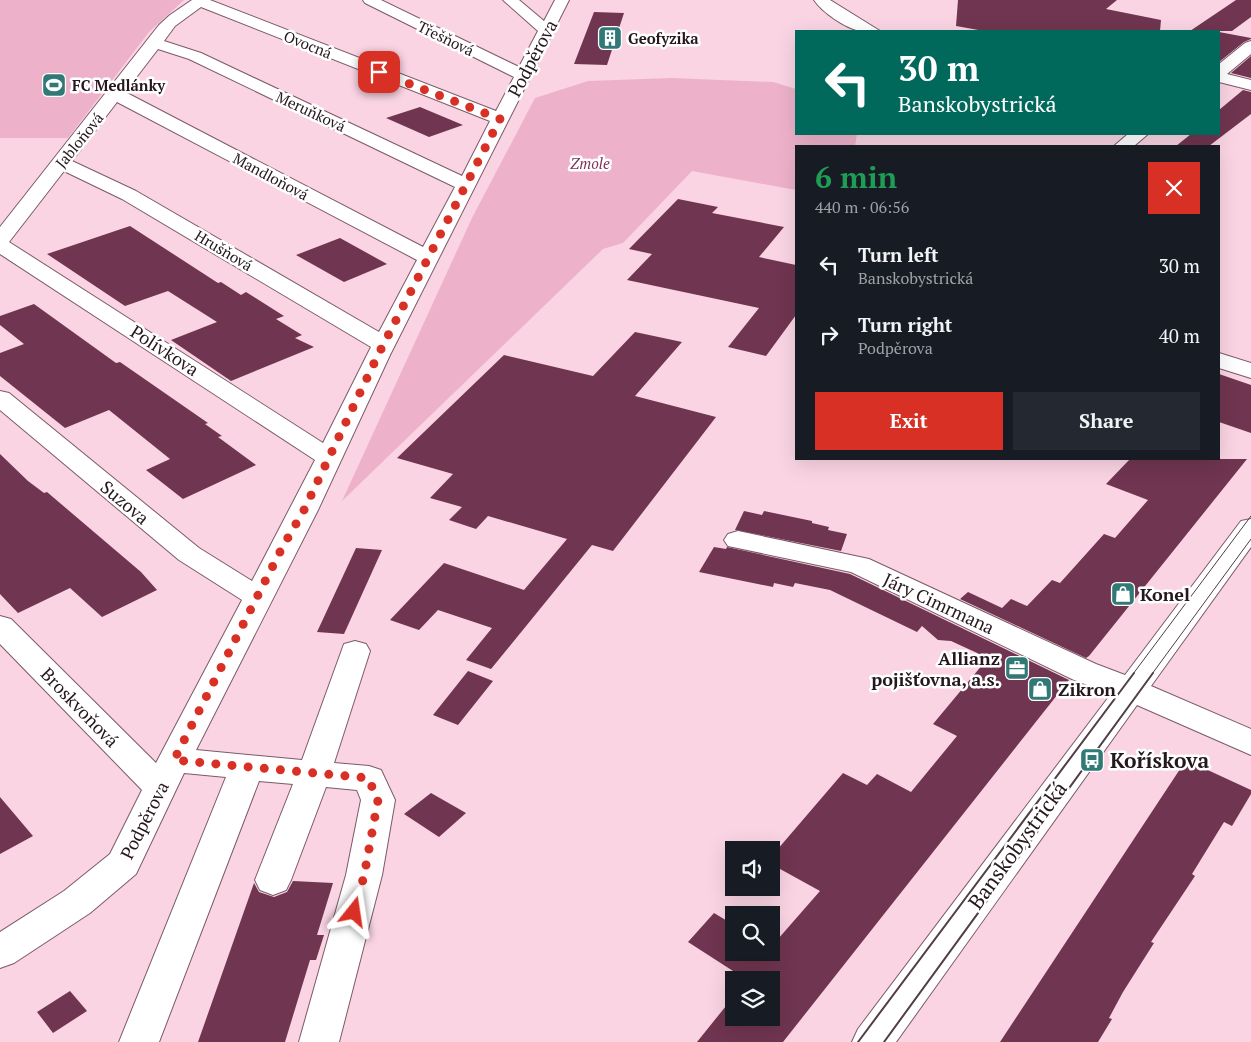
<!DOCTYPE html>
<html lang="en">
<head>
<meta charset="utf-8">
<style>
  body { margin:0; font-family:"PT Serif",serif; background:#242831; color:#f1f3f6; height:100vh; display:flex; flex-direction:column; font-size:19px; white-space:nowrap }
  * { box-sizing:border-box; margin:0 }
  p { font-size:16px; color:#9ea1a6 }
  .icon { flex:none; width:28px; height:28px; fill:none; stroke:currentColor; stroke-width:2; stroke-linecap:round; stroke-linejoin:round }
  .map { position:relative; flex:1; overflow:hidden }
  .sheet { position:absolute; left:795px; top:145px; width:425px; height:315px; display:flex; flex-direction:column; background:#171b24; border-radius:0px; box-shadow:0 5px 20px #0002 }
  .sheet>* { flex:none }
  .top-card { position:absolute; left:795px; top:30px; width:425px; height:105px; border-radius:0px; box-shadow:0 5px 20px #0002; background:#00695c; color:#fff; overflow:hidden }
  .fabs { position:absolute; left:725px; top:841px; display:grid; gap:10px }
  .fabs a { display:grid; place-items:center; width:55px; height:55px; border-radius:0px; background:#171b24; box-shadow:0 5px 20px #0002; font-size:25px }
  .pin { position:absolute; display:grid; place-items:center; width:42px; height:42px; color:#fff; margin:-21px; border-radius:10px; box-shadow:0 2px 8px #0006 }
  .me { position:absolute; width:55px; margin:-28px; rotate:15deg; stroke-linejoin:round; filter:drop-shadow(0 0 4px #0008) }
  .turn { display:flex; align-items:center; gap:18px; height:105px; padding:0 20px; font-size:22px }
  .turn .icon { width:65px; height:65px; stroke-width:2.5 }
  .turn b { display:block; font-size:35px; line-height:42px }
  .round { display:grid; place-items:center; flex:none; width:52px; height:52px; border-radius:0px; background:#242831 }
  .headline { display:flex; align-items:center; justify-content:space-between; height:85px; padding:0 20px }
  h1 { font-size:30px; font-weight:700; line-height:38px; color:#1e9e55 }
  .action { display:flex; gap:10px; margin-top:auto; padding:10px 20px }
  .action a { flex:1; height:58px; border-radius:0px; background:#d93025; color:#fff; font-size:20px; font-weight:700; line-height:58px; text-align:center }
  .action a+a { background:#242831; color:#f1f3f6 }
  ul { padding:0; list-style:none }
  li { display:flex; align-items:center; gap:15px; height:70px; padding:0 20px }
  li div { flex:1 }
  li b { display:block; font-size:19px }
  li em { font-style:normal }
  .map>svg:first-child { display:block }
</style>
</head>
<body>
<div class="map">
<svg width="1251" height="1042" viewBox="0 0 1251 1042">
  <rect width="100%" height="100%" fill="#fad4e3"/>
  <path fill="#edb2ca" d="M0,0H184L149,32L68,138H0Z
    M671,78L773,82L796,89V134H857L855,146H796V190L692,171L623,243L603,249L342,501L472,218L535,98L588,81Z"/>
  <path fill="#703550" d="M958,0H1117L1106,9L1161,20L1160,31H984L956,26Z
    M1236,0H1251V17L1232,31H1190Z
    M594,12L624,13L607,65L574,64Z
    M1219,32L1251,38V39L1244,42L1219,62Z
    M1251,56V78L1231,73Z
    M1243,90L1251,92V114L1209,146H1176L1191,134H1219V110Z
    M420,107L463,125L429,137L386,118Z
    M678,199L718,207L712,213L784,227L759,257L796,265V315L766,356L728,347L759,308L627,280L652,254L629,249Z
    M130,226L218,283L221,282L241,295L246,292L284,316L276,319L302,335L295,338L314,347L231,381L171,340L217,322L168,291L125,306L47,254Z
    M340,238L387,264L344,282L296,255Z
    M34,304L116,363L120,362L208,423L205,424L222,436L218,437L256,465L183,499L146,470L170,459L109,410L65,428L0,376V353L24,344L0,325V316Z
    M635,332L682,342L635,396L716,417L613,551L592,545L491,669L466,660L492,628L438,610L419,630L390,620L444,563L524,590L567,539L488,516L476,529L449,520L462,507L430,498L453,474L397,458L504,355L593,376Z
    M1219,374L1251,385V433L1219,422Z
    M0,454L28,481L44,493L47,492L141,572L157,590L102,617L70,588L18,613L0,594Z
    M1130,459H1247L1089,656L1086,658L960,599L968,592L1002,608L1011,599L1027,606L1052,580L1060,583L1104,534L1115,538L1148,500L1106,484Z
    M744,511L762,515L764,511L812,521V523L829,527L828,530L847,534L841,551L735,530Z
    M714,547L726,549L727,547L850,574L1069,680L783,1042H697L734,996V1018H771V980H747L688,942L714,913L734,925V952H771V947L820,891L771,864V857L843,773L867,785L877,774L911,792L957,736L933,724L988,658L951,641L938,640L922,626L917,632L830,590L795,583L793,587L774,583L773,587L699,572Z
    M356,548L382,550L344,634L317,632Z
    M468,671L493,681L458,725L433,715Z
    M1186,760L1251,790V794L1232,826L1224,822L1192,874L1195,876L1151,942L1154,943L1123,992L1109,1018L1112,1019L1098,1042H1000Z
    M431,793L466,813L439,837L404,814Z
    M0,797L33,836L0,854Z
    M293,881L333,883L317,935H324L316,960H310L285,1042H198L254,883L259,892L274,897L287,892Z
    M70,991L87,1011L53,1033L37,1012Z"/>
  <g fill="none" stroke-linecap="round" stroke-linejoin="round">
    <defs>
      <path id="minor" d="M192,0H210L496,111L514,77L365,3L363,0H381L519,67L538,31L503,0H519L544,21L555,0H569L390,355L318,510L196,750L302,760L344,644L355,641L366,644L370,651L334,763L369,766L381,770L395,800L382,875L339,1042H299L346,875L361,800L357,790L326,787L291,880L286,890L273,895L260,890L255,880L293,784L259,781L159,1042H119L226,777L184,773L136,874L90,913L14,963L0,968V932L64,891L110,854L142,790L0,644V616L11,619L156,763L242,600L179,560L0,410V391L9,393L199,548L252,581L315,460L0,254V227L159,25L170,15ZM201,7L490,121L462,176L201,53L164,41L175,26ZM158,49L189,59L455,187L423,247L125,92ZM117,102L417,260L379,332L136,191L72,161ZM64,171L122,199L371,347L323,443L9,242Z
        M814,0H830L880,31C874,31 866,32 860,31C845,28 822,12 814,0Z
        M1251,41V54L1227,74L1251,80V90L1219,82V64L1245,43Z
        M1128,134H1148L1134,146H1114Z
        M1219,353L1251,363V378L1219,368Z
        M1251,519V547L1151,686L1251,729V755L1137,705L896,1042H852L858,1029L1111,694L1074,680L851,572L728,546L724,540L728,534L738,531L869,559L1096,664L1125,675L1241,521Z"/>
    </defs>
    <use href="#minor" stroke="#7b5a68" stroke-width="2"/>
    <use href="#minor" fill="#fff" fill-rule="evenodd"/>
    <path stroke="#513e46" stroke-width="1" d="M1133,674L1251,516
      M1152,674L1251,539"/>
    <path stroke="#513e46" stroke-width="2" d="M858,1042L1134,673
      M884,1042L1153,673"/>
  </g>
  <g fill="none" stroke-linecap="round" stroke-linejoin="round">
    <path stroke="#d93025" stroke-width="9" stroke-dasharray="0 16.2" d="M354,912L364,876L378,800L368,778L174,760L282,548L304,510L378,355L500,119L379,72"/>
  </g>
  <defs>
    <symbol id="building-square" viewBox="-11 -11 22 22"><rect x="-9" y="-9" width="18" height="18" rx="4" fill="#307977" stroke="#fff"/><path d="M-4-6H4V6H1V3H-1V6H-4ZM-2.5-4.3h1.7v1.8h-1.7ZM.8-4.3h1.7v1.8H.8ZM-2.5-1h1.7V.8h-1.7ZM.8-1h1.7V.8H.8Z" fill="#fff"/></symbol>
    <symbol id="stadium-square" viewBox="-11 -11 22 22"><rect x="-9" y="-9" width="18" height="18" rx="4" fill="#307977" stroke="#fff"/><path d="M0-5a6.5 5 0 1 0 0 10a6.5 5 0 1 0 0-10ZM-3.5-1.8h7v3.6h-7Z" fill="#fff"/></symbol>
    <symbol id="shop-square" viewBox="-11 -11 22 22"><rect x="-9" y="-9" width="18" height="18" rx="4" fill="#307977" stroke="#fff"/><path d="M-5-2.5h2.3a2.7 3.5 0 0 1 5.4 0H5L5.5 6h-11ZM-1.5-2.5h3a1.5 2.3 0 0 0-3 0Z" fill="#fff"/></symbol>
    <symbol id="office-square" viewBox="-11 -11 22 22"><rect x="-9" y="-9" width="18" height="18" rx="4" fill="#307977" stroke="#fff"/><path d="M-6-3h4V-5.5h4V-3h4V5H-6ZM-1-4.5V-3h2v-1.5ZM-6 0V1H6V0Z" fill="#fff"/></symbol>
    <symbol id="bus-square" viewBox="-11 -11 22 22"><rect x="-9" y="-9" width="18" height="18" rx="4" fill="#307977" stroke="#fff"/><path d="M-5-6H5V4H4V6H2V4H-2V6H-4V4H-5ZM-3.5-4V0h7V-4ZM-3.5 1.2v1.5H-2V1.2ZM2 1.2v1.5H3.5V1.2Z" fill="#fff"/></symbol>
  </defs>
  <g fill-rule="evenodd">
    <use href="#building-square" x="596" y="24" width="28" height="28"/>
    <use href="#stadium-square" x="40" y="71" width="28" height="28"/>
    <use href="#shop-square" x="1109" y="580" width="28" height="28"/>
    <use href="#office-square" x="1003" y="654" width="28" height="28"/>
    <use href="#shop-square" x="1026" y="675" width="28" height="28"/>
    <use href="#bus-square" x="1078" y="746" width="28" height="28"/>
  </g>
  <g text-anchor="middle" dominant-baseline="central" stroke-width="5" stroke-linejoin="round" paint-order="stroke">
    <g font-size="15" fill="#25181d" stroke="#fff">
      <text transform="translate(446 38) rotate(26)">Třešňová</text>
      <text transform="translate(308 44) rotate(22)">Ovocná</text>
      <text transform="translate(311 111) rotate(25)">Meruňková</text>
      <text transform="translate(79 140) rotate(-51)">Jabloňová</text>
      <text transform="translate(271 176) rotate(28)">Mandloňová</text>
      <text transform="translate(224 250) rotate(31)">Hrušňová</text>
    </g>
    <g font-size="15" font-weight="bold" fill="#25181d" stroke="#fff" text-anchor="start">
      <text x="628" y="38">Geofyzika</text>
      <text x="72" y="85">FC Medlánky</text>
    </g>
    <g font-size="15" font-style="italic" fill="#813159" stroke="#fff">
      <text x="590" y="163">Zmole</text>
    </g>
    <g font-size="18" fill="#25181d" stroke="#fff">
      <text transform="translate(532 58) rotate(-62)">Podpěrova</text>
      <text transform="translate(165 350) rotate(33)">Polívkova</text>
      <text transform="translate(125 502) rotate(40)">Suzova</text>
      <text transform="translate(939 603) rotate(25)">Járy Cimrmana</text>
      <text transform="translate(80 707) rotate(46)">Broskvoňová</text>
      <text transform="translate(144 820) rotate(-63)">Podpěrova</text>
    </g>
    <g font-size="18" font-weight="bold" fill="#25181d" stroke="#fff" text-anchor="start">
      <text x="1140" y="594">Konel</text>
      <text x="1000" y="658" text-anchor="end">Allianz<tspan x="1000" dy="21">pojišťovna, a.s.</tspan></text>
      <text x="1058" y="689">Zikron</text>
    </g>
    <g font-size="21" font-weight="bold" fill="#25181d" stroke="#fff" text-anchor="start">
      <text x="1110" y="760">Kořískova</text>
    </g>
    <g font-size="21" fill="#25181d" stroke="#fff">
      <text transform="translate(1017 845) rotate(-54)">Banskobystrická</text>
    </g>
  </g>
</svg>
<div class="fabs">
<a><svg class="icon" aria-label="sound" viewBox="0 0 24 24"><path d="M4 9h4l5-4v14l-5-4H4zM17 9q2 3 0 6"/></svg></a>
<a><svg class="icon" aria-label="search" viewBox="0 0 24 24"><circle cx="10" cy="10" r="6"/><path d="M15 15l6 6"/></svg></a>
<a><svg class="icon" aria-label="layers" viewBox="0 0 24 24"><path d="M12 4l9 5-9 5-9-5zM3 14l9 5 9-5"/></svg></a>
</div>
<div class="pin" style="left:379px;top:72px;background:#d93025"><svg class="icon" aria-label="arrive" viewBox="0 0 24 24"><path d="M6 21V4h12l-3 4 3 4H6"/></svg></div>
<svg class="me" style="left:354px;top:912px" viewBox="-20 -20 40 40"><path d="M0-17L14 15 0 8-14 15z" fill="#d93025" stroke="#fff" stroke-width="4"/></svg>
<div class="top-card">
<div class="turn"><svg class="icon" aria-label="left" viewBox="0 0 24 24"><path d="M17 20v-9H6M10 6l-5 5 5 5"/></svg><div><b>30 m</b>Banskobystrická</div></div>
</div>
<section class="sheet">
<div class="headline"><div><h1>6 min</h1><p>440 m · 06:56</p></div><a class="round" style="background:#d93025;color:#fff"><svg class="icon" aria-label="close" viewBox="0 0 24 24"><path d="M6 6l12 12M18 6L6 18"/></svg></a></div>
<ul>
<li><svg class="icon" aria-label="left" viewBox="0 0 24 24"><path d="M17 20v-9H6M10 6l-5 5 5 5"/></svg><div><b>Turn left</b><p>Banskobystrická</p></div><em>30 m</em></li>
<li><svg class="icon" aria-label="right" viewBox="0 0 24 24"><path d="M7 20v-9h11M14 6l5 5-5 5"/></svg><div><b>Turn right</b><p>Podpěrova</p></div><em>40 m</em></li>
</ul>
<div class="action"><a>Exit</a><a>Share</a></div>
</section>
</div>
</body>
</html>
